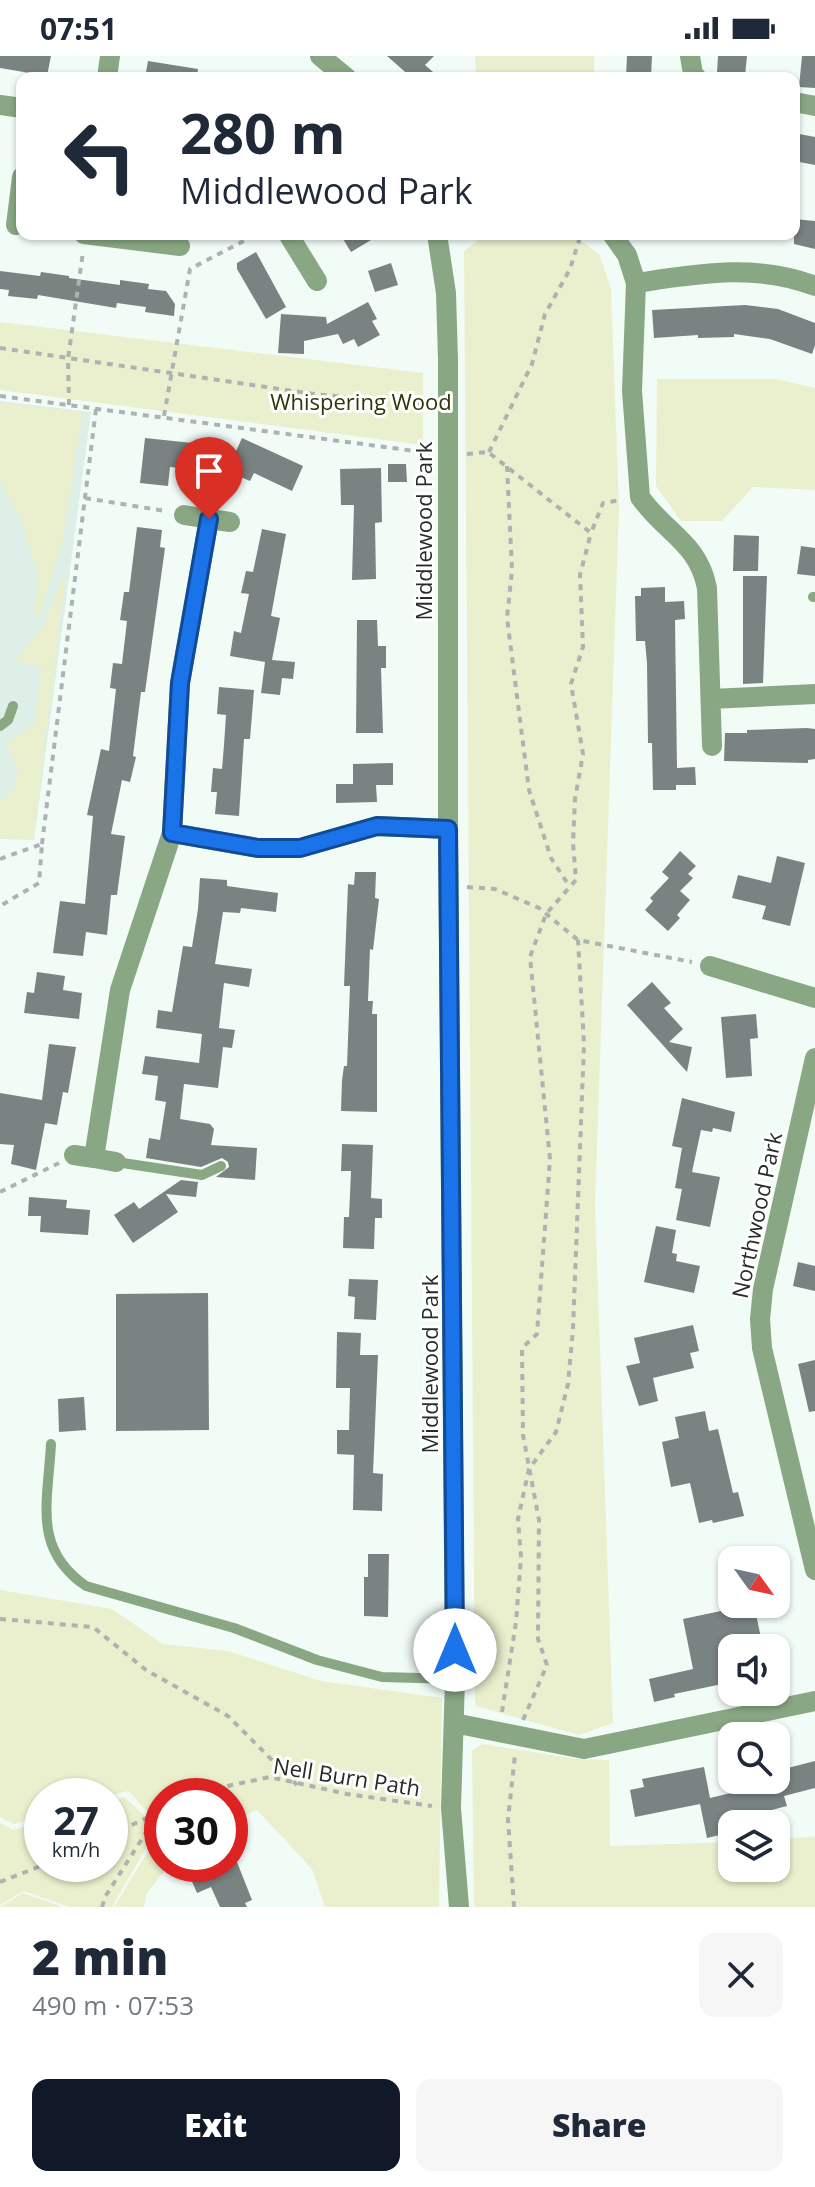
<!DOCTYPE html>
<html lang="en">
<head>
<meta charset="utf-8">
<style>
  body { margin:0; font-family:"Open Sans",sans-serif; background:#f6f6f7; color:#1f2937; height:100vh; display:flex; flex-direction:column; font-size:30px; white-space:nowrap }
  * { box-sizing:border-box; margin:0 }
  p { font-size:26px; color:#747a83 }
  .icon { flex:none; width:44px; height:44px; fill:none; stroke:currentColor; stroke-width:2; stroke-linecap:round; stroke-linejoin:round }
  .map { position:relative; height:1851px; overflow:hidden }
  .drawer { display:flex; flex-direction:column; background:#fff; flex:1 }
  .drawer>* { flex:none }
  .guide { position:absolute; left:16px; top:16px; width:784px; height:168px; border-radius:16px; box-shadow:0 2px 6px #0004; background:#fff; color:#1f2937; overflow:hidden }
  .needle { width:52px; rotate:123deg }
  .controls { position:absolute; left:718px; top:1490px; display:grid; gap:16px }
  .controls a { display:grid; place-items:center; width:72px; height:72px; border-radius:16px; background:#fff; box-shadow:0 2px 6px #0004; font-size:40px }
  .speed { position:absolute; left:24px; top:1722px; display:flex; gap:16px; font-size:40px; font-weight:700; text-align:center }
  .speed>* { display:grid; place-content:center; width:104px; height:104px; border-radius:50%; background:#fff; box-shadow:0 2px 6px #0004; line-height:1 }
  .speed small { font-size:20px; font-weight:400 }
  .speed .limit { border:12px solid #d22; background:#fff; color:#111 }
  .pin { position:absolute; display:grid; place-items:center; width:68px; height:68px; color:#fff; margin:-82px -34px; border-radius:50% 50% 50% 0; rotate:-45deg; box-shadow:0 0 8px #0007 }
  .pin .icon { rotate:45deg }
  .me { position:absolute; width:88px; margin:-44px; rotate:0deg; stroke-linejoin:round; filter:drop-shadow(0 0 6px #0008) }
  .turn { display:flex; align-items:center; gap:28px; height:168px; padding:0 32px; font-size:36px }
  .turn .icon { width:104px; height:104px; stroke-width:2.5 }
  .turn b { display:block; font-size:56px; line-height:68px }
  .round { display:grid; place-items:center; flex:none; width:84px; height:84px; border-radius:16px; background:#f6f6f7 }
  .head { display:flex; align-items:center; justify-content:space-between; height:136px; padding:0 32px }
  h1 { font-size:48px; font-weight:800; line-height:60px }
  .action { display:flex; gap:16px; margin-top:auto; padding:16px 32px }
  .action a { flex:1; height:92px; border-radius:16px; background:#111827; color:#fff; font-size:32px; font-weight:800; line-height:92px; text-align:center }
  .action a+a { background:#f6f6f7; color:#1f2937 }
  .status { display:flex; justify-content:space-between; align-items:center; height:56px; padding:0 40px; background:#fff; direction:ltr }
  .status svg { height:22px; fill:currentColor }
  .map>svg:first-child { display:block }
</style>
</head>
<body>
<div class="status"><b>07:51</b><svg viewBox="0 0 49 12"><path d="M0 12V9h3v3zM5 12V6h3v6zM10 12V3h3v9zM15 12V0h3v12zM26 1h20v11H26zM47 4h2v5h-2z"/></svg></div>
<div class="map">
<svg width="815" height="1851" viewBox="0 0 815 1851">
  <rect width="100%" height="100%" fill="#f1fcf7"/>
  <path fill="#ddefe6" d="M0,345L91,356L34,784L0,783Z"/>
  <path fill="#eaefcd" d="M475,0H594V22H476Z
    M487,178H572L599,198L611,233L619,452L595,1149L613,1667L579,1679L475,1650L464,195Z
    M0,266L423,317V389L0,334Z
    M657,323H776L815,332V434L753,431L722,465H681L656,430Z
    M0,347L82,356L64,479L39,560H34L39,520L20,461L0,424Z
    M61,524H65L33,783L0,782V745L14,734L18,711L6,688L35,668L42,610L15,605L44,569Z
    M0,1534L112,1553L163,1588L228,1595L321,1625L442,1642L439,1851H325L312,1813L257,1754L230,1767V1740H162V1808H170L147,1837L144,1851H114L162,1772L128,1735L109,1740H42V1760L14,1768L0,1761Z
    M482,1688L577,1703L609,1704L610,1790L732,1786V1812H776V1784L815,1780V1851H474L472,1695Z
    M125,1741L157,1773L112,1851H69L24,1835L0,1849V1767L13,1774L42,1766V1808H110V1745Z
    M23,1837L63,1851H0Z"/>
  <path fill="#798382" d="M0,0H51L47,20L0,12Z
    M387,0H434L425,9L440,22H412Z
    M627,0H652L651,22H626Z
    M718,0H747L745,20L717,17Z
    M802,0H815V32L799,31Z
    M148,5L198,13L197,22H145Z
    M794,77L815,81V109L794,105Z
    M794,163L815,165V193L794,188Z
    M340,178H381L351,196Z
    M256,196L286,251L266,263L237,213V207Z
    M391,207L398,229L375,236L368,215Z
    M0,215L40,220L41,216L69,220V222L120,229V224L149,228L148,233L166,235L175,248L174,260L145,256L146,251L131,249L117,247L116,252L38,239L37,243L8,240L9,234L0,233Z
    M368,246L377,263L372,265L380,279L358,291L354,283L343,288L338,278L304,285V298L278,297L281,258L326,261L327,268Z
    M745,249L778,253L815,267V289L812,298L770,283L734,278V281L698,282V279L654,282L652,254Z
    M145,382L202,388L199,414L170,411L168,430L140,427Z
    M242,382L303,410L292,435L254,417L250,425L227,415Z
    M388,408H406L407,426H388Z
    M381,412L382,466L375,467L376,523L352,524L354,449H341L340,413Z
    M137,471L162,474L160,491L165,492L145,636H141L133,700L136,701L130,726L122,724L111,778L125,780L117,839H111L107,879L86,876L83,900L53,897L60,845L85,848L93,760L87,759L101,693L109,695L116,633L110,632L113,607L122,608L127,565L120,564L124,536H129Z
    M262,473L286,478L271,560L280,562L272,604L295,606L293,623L282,622L280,639L261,637L265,606L230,600L234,575L241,577L249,538L241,537L246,515L253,516Z
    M734,479L759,480L758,515H733Z
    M801,490L815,492V520L797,518Z
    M743,520H767L763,627L743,628Z
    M665,531V546L684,545L685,563L675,564L677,712L695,711L696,729H676V734H653L652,687H648L647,607L645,585H636L635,540H641V532Z
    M357,564H377L378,590H386V612H381L383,677H356Z
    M219,631L254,634L250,683H244L239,760L215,758L217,736H211L213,712L222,713L224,689L226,659L217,658Z
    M807,672L815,673V703L808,704V707L724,705L725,677H747V674Z
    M393,707V729H376L377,746L336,747V728H353V708Z
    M680,795L696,810L688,818L693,822L680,835L690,844L677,859L680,862L668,875L645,854L653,845L650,842L669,822L662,816Z
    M777,800L805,807L790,870L762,863L766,850L732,842L738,819L771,827Z
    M355,816H376L375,842L379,843L373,894L370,893L368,945H373L372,958H377V1056L341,1055L342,1024L344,1010H347L350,930H344L348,828L354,829Z
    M200,822L227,824V830L278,837L276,856L241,852L240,857L223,856L215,908L252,913L249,931L224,927L219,972L235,974L232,992L223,991L218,1032L184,1028L180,1063L210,1068L214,1073L211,1089L257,1092L255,1124L216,1121L229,1111L228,1106L222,1102L201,1111L146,1102L149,1082L160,1084L166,1046L155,1044L158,1020L142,1018L145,1000L199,1007L202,978L156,972L158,954L172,956L183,890L192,891L198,853Z
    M37,916L65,920L63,934L82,937L79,963L24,957L27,936L34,937Z
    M652,926L671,947L664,952L683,973L669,986L692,991L687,1016L627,949Z
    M756,958L758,982L750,983L752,1020L726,1022L721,961Z
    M49,988L76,991L68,1037L63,1036L57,1069L45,1067L36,1114L11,1108L14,1089L0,1088V1037L42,1044Z
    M682,1042L735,1056L731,1076L713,1072L712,1076L701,1074L692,1116L720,1121L710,1171L676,1164L682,1133L675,1132L682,1092L672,1090Z
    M342,1088L373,1089L371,1142L382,1143V1162H375L374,1193L343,1192L344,1161H349L351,1115H341Z
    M181,1124L198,1126L196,1141L166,1138L178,1156L133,1187L114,1159L134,1146L139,1153Z
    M29,1141L67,1144L66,1152L90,1154L88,1179L40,1176L41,1160H28Z
    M656,1170L676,1174L672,1197L677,1198L676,1205L700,1210L694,1237L644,1226Z
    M798,1206L815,1210V1235L793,1230Z
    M349,1223L378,1224L376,1264L354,1263L355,1241L348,1240Z
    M208,1237L209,1374L116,1375V1238Z
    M693,1269L699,1295L690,1297L694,1312L653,1322L658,1345L639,1350L626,1310L640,1307L634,1282Z
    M337,1276L361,1277L360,1299H378L373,1417L383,1418L382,1455L353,1454L354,1399L337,1398V1374H349L350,1332H336Z
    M815,1304V1355L809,1356L798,1308Z
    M84,1341L86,1374L59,1376L58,1343Z
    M705,1355L709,1375L718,1373L733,1437L738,1436L744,1460L713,1467L712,1464L699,1467L690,1427L671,1431L662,1386L679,1382L675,1361Z
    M368,1498H389L388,1561L364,1560V1521H368Z
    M754,1548L763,1592H732V1626L674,1638L675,1641L654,1646L649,1623L693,1613L683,1563Z
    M815,1705V1732L784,1740L787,1750L744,1761L746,1768H732V1776L707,1782L700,1748L635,1761L630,1734L644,1731L642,1723L704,1711L710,1742L760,1730L758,1724H776V1715Z
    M235,1801L252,1844L245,1847L247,1851H220L211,1831L197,1837L190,1821L220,1808H230V1804Z"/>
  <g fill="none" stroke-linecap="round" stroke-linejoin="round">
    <path stroke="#abb4b0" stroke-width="4" stroke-dasharray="6 6" stroke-linecap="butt" d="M0,292L314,338L429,349
      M0,340L430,397
      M69,349L68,303L83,196
      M164,360L190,213L257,178
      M489,396L532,308L545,258L570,213L581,178
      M467,398L488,396L591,477L603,447L621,444
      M507,410L512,514L507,562L529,734L551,802L570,831
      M85,442L165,455
      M42,788L96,353
      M0,803L42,788L39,827L0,850
      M467,831L495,833L539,852L578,884L692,906
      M0,1136L59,1107
      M0,1563L93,1571L146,1614L228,1660L297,1729
      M502,1656L516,1566L521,1501L518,1463L529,1413L556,1376L568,1328L573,1273L584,988L578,884
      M523,1664L547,1609L538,1583L539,1464L523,1379L522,1292L537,1278L550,1103L530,901L546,858L576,824L573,787L575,743L583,698L571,628L583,591L580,519L591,477
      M193,1740L204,1735L270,1721L347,1738L432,1750
      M110,1779L162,1755
      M0,1826L46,1808
      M102,1851L105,1841L159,1756
      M514,1851L508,1763L515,1699"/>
    <path stroke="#89a783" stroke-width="10" d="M813,541H815
      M0,670L8,664L13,650
      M116,1106L202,1119L221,1110
      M51,1388C48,1446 32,1493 86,1530L234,1572L317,1604L382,1621L455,1623"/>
    <path stroke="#89a783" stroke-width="20" d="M320,0L347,22
      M690,0L693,18L697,22
      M107,22L110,0
      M794,46L815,50
      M0,49L22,52
      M16,169L22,121
      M84,178L180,190
      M288,178L317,225
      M437,178L446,237L448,304V773L455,1623L451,1752L459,1851
      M612,178L627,199L636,227L632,335L640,441C665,477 698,486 707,532L712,690
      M636,227C697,218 756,207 815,230
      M184,459L209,463
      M711,643L815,638
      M172,777L258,792H300L377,770L448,773
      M710,910L815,942
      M815,1002L763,1233L760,1263L762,1292L815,1514
      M74,1099L94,1102L120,934L172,777L180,627L209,463L230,466
      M94,1102L116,1106
      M454,1667L584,1693L815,1645"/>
  </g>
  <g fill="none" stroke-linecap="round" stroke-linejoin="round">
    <defs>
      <path id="route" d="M209,463L180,627L172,777L258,792H300L377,770L448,773L455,1594"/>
    </defs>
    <use href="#route" stroke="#114b97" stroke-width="20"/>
    <use href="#route" stroke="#1a73e8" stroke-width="14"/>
  </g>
  <g text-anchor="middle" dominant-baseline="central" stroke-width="6" stroke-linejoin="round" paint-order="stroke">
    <g font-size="22" fill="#303407" stroke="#fff">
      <text x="361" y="345">Whispering Wood</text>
    </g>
    <g font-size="22" fill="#272b29" stroke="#fff">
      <text transform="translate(423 475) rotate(-90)">Middlewood Park</text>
      <text transform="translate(756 1159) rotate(-78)">Northwood Park</text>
      <text transform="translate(429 1308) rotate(-90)">Middlewood Park</text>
      <text transform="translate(347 1720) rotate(9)">Nell Burn Path</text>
    </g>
  </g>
</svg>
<div class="controls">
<a><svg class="needle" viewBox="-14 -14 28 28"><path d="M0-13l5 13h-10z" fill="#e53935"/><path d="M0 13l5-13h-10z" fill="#747a83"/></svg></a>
<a><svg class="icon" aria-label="sound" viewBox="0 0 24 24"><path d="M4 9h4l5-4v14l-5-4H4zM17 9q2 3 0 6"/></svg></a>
<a><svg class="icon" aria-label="search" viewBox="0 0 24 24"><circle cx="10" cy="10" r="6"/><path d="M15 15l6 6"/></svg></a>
<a><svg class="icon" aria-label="layers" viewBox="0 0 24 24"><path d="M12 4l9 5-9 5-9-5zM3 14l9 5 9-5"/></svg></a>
</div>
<div class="speed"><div>27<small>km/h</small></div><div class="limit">30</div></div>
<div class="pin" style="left:209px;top:463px;background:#d93025"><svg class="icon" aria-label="arrive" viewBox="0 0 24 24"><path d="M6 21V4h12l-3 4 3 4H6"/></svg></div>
<svg class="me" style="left:455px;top:1594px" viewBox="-20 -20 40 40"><circle r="19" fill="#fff"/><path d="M0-13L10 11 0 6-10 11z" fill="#1a73e8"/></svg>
<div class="guide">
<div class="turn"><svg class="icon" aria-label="left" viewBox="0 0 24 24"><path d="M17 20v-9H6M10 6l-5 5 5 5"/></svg><div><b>280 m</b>Middlewood Park</div></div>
</div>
</div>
<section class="drawer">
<div class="head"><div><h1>2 min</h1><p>490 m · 07:53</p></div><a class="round"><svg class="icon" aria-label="close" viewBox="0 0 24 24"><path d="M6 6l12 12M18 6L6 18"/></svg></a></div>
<div class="action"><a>Exit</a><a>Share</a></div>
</section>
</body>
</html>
